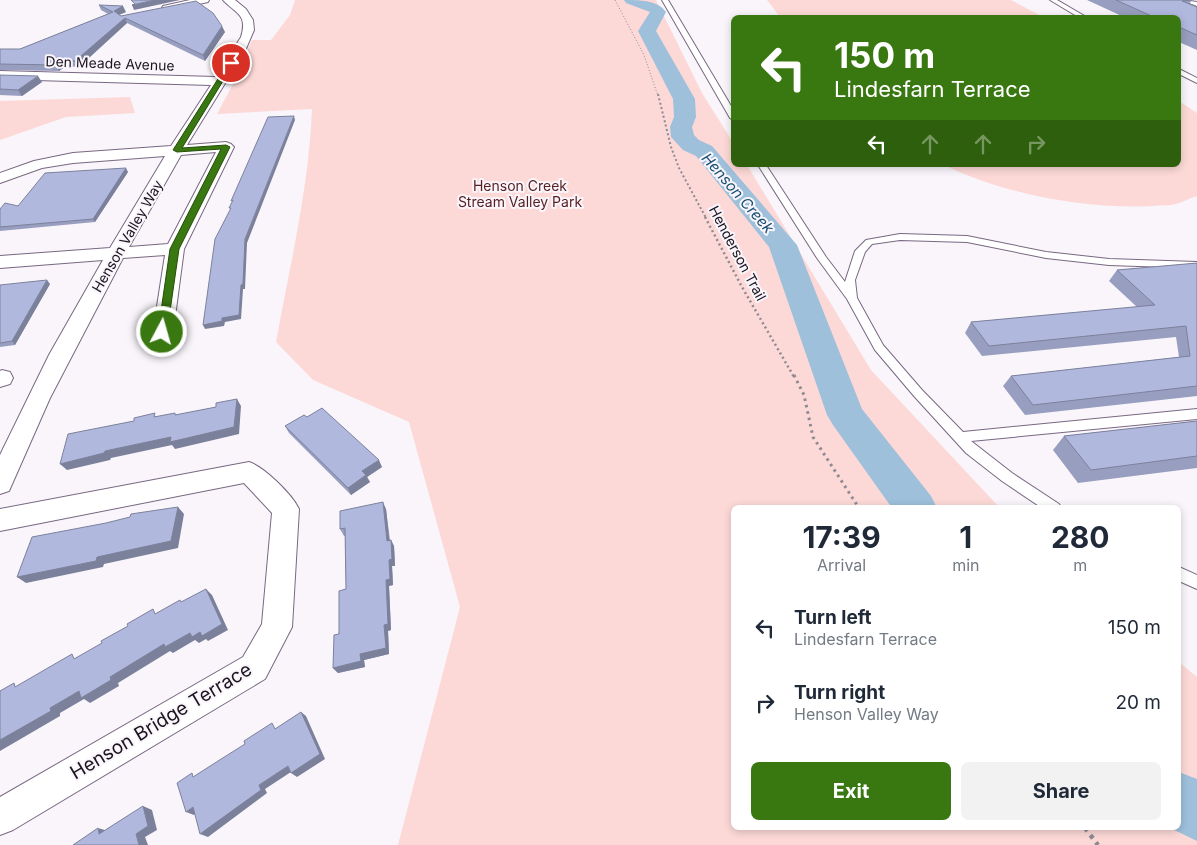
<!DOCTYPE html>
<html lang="en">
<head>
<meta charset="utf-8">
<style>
  body { margin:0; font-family:Inter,sans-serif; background:#f2f2f3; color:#1f2937; height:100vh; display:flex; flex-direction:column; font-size:19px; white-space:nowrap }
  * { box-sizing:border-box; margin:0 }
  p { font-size:16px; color:#747a83 }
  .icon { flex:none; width:28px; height:28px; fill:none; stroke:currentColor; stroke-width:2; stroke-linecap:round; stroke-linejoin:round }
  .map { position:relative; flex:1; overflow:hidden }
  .details { position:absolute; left:731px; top:505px; width:450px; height:325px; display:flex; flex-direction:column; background:#fff; border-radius:8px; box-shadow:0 2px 8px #0003 }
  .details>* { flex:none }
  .banner { position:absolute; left:731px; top:15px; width:450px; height:152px; border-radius:8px; box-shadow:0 2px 8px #0003; background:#397710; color:#fff; overflow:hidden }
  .pin { position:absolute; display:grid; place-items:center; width:42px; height:42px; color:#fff; margin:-21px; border:2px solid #fff; border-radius:50%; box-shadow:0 1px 5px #0007 }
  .me { position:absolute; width:55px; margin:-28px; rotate:6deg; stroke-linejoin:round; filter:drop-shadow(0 0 4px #0008) }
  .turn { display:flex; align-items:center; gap:18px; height:105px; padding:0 20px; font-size:22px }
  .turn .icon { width:65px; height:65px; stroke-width:2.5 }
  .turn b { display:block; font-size:35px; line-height:42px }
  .lanes { display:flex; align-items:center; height:48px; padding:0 20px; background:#0003; justify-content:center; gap:25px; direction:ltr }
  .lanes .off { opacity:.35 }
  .eta { display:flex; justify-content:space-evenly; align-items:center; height:85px; text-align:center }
  .eta b { font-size:30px; font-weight:700; line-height:35px }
  .primary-button { display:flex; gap:10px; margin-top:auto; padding:10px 20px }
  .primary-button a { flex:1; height:58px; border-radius:8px; background:#397710; color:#fff; font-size:20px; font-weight:700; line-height:58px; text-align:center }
  .primary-button a+a { background:#f2f2f3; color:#1f2937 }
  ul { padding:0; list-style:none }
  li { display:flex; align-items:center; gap:15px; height:75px; padding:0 20px }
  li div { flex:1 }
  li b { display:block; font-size:19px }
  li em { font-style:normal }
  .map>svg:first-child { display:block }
</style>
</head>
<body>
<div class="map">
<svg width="1197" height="845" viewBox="0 0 1197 845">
  <rect width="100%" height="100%" fill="#f9f5fb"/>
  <path fill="#fcd9d7" d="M295,0H656L702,93L734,144V165H747L871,370L999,507L734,508V828H1179V662L1197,677V845H398L460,607L409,422L313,380L276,342C290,265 309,187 312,109L217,114L233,84L252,40H271L290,15Z
    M767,0H1011L1043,17H780Z
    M130,97L135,113L66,117L0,140V101Z
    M1179,101L1197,113V196C1190,198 1183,202 1176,204C1169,206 1160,205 1153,206C1088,210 1003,194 944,165H1179Z"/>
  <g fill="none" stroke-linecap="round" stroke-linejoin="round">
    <path fill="#9ec0db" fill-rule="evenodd" d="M624,0C639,0 658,0 666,12L656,31L695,99L696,117L692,127L694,135L699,140L712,146L797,245L862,409L931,496L937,508H892L833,425L827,415L769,247L696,156L683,150L671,137L670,127L674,117L673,99L638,31L650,12L626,3Z
      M1179,772L1197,779V841L1170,828H1179Z"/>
    <defs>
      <path id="service" d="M662,0H668L734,111V120L730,118Z
        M1050,0H1057L1088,18H1080Z
        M1183,0L1197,2V6L1184,1Z
        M1179,69L1197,78V83L1179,74Z
        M758,165H766L826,257L845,282L855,251L866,240L900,234L967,236L1046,252L1109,259L1197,262V268L1109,265L1046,258L967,242L900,240L872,244L865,252L855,280L857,298L883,345L922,390L963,432L1197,409V419L971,441L1012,473L1059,504L1061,508H1042L1002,481L966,453L914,396L875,350L847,299L817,258Z
        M1179,567L1197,575V589L1179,581Z"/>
      <path id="minor" d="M190,0H209L208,2L167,11L162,8L163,6Z
        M223,0H235L246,9L253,20L254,30L245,51L187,145L226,142L231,144L234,147L184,249L173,332L170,337L163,339L156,337L153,332L165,255L123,258L50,398L9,491L0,494V455L49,355L103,260L0,268V256L110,248L165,156L73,163L42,168L0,183V173L34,161L73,153L171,146L211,85L0,79V71L216,77L241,37C248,14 236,14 223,0ZM216,152L168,244L129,247L181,155Z
        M2,370L10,372L13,378L10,384L0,387V371Z
        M249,462C264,467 292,494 299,509L292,627L265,679L13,830L0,835V797L243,657L262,624L272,513L244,483L0,531V509Z"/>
    </defs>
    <use href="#service" stroke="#786882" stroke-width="2"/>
    <use href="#minor" stroke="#786882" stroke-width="2"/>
    <path stroke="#8f8a92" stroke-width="1" stroke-dasharray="1 2" stroke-linecap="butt" d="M615,0L644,55L658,96"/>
    <path stroke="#8f8a92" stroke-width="2" stroke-dasharray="2 2.5" stroke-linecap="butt" d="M658,94L671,147L679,168L706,218"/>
    <path stroke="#8f8a92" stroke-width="2.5" stroke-dasharray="2 3" stroke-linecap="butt" d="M705,217L742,287L794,377"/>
    <path stroke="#8f8a92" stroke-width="3" stroke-dasharray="2.5 4" stroke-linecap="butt" d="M794,375L804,395L813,437L859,508"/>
    <path stroke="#8f8a92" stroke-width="4.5" stroke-dasharray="4 5" stroke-linecap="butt" d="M1085,828L1098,845"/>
    <use href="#service" fill="#fff" fill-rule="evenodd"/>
    <use href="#minor" fill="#fff" fill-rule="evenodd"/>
  </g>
  <path fill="#989ebf" d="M1087,0H1192L1189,4L1197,7V50L1179,42V18H1126Z
    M99,5L126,12L119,15L121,16L225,32L205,61L127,23L79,67L66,66L59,71L0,70V49H20L108,14L101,10Z
    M0,75L42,82L22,96L0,95Z
    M128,172L95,222L0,231V209L18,206Z
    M1197,263V396L1025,415L1003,386L1011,376L1179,357L1176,337L982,356L965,333L971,322L1137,307L1109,281L1117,270Z
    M50,284L15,345L0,347V285Z
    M307,417L382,467L367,477L370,482L351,495L289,433L285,426Z
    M1197,421V468L1078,483L1053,450L1064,436Z
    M386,509L390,540H391L394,546L395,566H392L393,585L389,586L391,630L388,631L389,654L364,660L365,667L338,673L333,668L346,589L345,536H344L340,529Z"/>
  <path fill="#7c819b" d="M155,0H180L134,10L132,5Z
    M123,6L126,12L116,16L114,11Z
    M125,18L127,23L79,67L75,61Z
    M222,26L225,32L205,61L203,55Z
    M62,60L66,66L59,71L56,65Z
    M38,76L42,82L22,96L18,90Z
    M294,116L295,120L247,243L245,289H243L241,319L225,322L224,326L205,329L203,325L222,318L245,239Z
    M126,168L128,172L95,222L93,219Z
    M47,280L50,284L15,345L12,341Z
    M237,399L241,406L239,434L175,449L172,445L111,458L110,460L67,470L60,464L105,451Z
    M379,460L382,467L367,477L370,482L351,495L348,488L362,471Z
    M383,502L386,509L390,547L387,541Z
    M178,507L184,514L178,548L104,564L103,567L26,583L17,577L97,557Z
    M391,540L394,546L395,566H392L393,585L389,586L391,630L388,631L389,654L364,660L365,667L338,673L333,668L360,654L386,580Z
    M206,589L212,595L228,630L208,641L206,639L199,643L195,640L173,653L170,651L118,683L119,686L90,703L84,699L60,713V716L0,751V740L50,708L79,691L110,677Z
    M301,712L306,716L325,759L297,777L291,773Z
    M288,766L294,770L265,789L267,793L208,837L200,834L259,785Z
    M143,806L152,810L157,830L145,837L148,845H139L136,834Z
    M193,807L200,811L194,815L186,812Z
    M98,828L108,831L99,834Z"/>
  <path fill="#b1b8de" stroke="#7c819b" d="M131,0H155L132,5L135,4Z
    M1116,0H1192L1182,1L1197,7V35L1179,27V18H1156Z
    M196,1L213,13L222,26L203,55L125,18L75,61L62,60L56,65L0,64V49H20L113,12L99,5L123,6L114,11L121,16Z
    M0,75L38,76L18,90L0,89Z
    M294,116L245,239L243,284L241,285L239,315L222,318V321L203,325L215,239L231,208H229L233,200L231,201L268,117Z
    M126,168L93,219L0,227V209L5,203L18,206L45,173Z
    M1197,263V386L1033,405L1011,376L1190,356L1186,326L989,346L971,322L1155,305L1117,270Z
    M47,280L12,341L0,343V285Z
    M237,399L234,427L170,442L171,437L105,451L104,453L60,464L68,434L134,421V418L155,413L154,417L175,413V415L216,407V403Z
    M322,408L379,460L362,471L366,475L348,488L285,426L304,415L307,417Z
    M1197,421V456L1091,470L1064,436Z
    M383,502L387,541L391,540L392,559L389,560L390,579L386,580L388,624L384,625L386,648L360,654L361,661L333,668L334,635L339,634V591L346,589L345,528L340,529V511Z
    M178,507L171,541L97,557L96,561L17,577L32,537L106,523L130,517L131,514Z
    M206,589L222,624L202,636L200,632L192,637L190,633L165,647L164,644L110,677L111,680L81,698L79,691L50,708L51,711L0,740V691L14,683L15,687L72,654L74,659L102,643L101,641L128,626L127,624L153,609L155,614L180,600L181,602Z
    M301,712L320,754L291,773L288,766L259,785L261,790L200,834L193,807L186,812L177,783L192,773L193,777L218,761L245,744L244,741L272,723L275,729Z
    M143,806L148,826L136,834L139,845H73L98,828L99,834Z"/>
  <path fill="#397710" stroke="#254d0a" d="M231,61L234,63L182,148L226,145L230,147L179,249L167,332L162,335L158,332L170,249L221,149L177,152L173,150L228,63Z"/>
  <g text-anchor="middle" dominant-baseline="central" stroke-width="4" stroke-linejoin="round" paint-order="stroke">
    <g font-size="14" fill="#1a141f" stroke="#f9f5fb">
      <text transform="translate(110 63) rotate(2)">Den Meade Avenue</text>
      <text transform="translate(127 236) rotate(-60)">Henson Valley Way</text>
      <text transform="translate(738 253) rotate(62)">Henderson Trail</text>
    </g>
    <g font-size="14" fill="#561e20" stroke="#f9f5fb">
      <text x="520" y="185">Henson Creek<tspan x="520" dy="16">Stream Valley Park</tspan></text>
    </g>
    <g font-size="15" font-style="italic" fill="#185175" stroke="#f9f5fb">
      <text transform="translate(738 193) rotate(49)">Henson Creek</text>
    </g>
    <g font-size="19" fill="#1a141f" stroke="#f9f5fb">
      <text transform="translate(161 721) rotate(-31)">Henson Bridge Terrace</text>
    </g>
  </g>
</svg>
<div class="pin" style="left:231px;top:63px;background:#d93025"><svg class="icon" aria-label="arrive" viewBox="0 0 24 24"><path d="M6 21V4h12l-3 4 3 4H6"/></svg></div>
<svg class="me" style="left:162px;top:332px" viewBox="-20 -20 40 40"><circle r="17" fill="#397710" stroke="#fff" stroke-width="3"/><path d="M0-11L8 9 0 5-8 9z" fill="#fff"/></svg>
<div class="banner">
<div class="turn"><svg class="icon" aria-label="left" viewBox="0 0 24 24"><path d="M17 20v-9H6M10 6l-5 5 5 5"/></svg><div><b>150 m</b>Lindesfarn Terrace</div></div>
<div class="lanes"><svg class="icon" aria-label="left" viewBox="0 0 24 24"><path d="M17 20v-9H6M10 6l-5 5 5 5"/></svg><svg class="icon off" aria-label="ahead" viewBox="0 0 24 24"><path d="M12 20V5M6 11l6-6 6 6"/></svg><svg class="icon off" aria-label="ahead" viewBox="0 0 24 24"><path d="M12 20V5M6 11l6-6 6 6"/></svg><svg class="icon off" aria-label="right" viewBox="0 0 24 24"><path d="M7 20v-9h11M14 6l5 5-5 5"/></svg></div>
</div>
<section class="details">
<div class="eta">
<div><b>17:39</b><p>Arrival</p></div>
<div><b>1</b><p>min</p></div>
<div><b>280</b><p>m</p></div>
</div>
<ul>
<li><svg class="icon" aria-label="left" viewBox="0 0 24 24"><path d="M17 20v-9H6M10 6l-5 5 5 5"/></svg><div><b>Turn left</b><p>Lindesfarn Terrace</p></div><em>150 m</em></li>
<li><svg class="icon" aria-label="right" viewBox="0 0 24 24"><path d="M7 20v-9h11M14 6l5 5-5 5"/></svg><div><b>Turn right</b><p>Henson Valley Way</p></div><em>20 m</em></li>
</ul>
<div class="primary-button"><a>Exit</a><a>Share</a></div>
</section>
</div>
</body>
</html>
